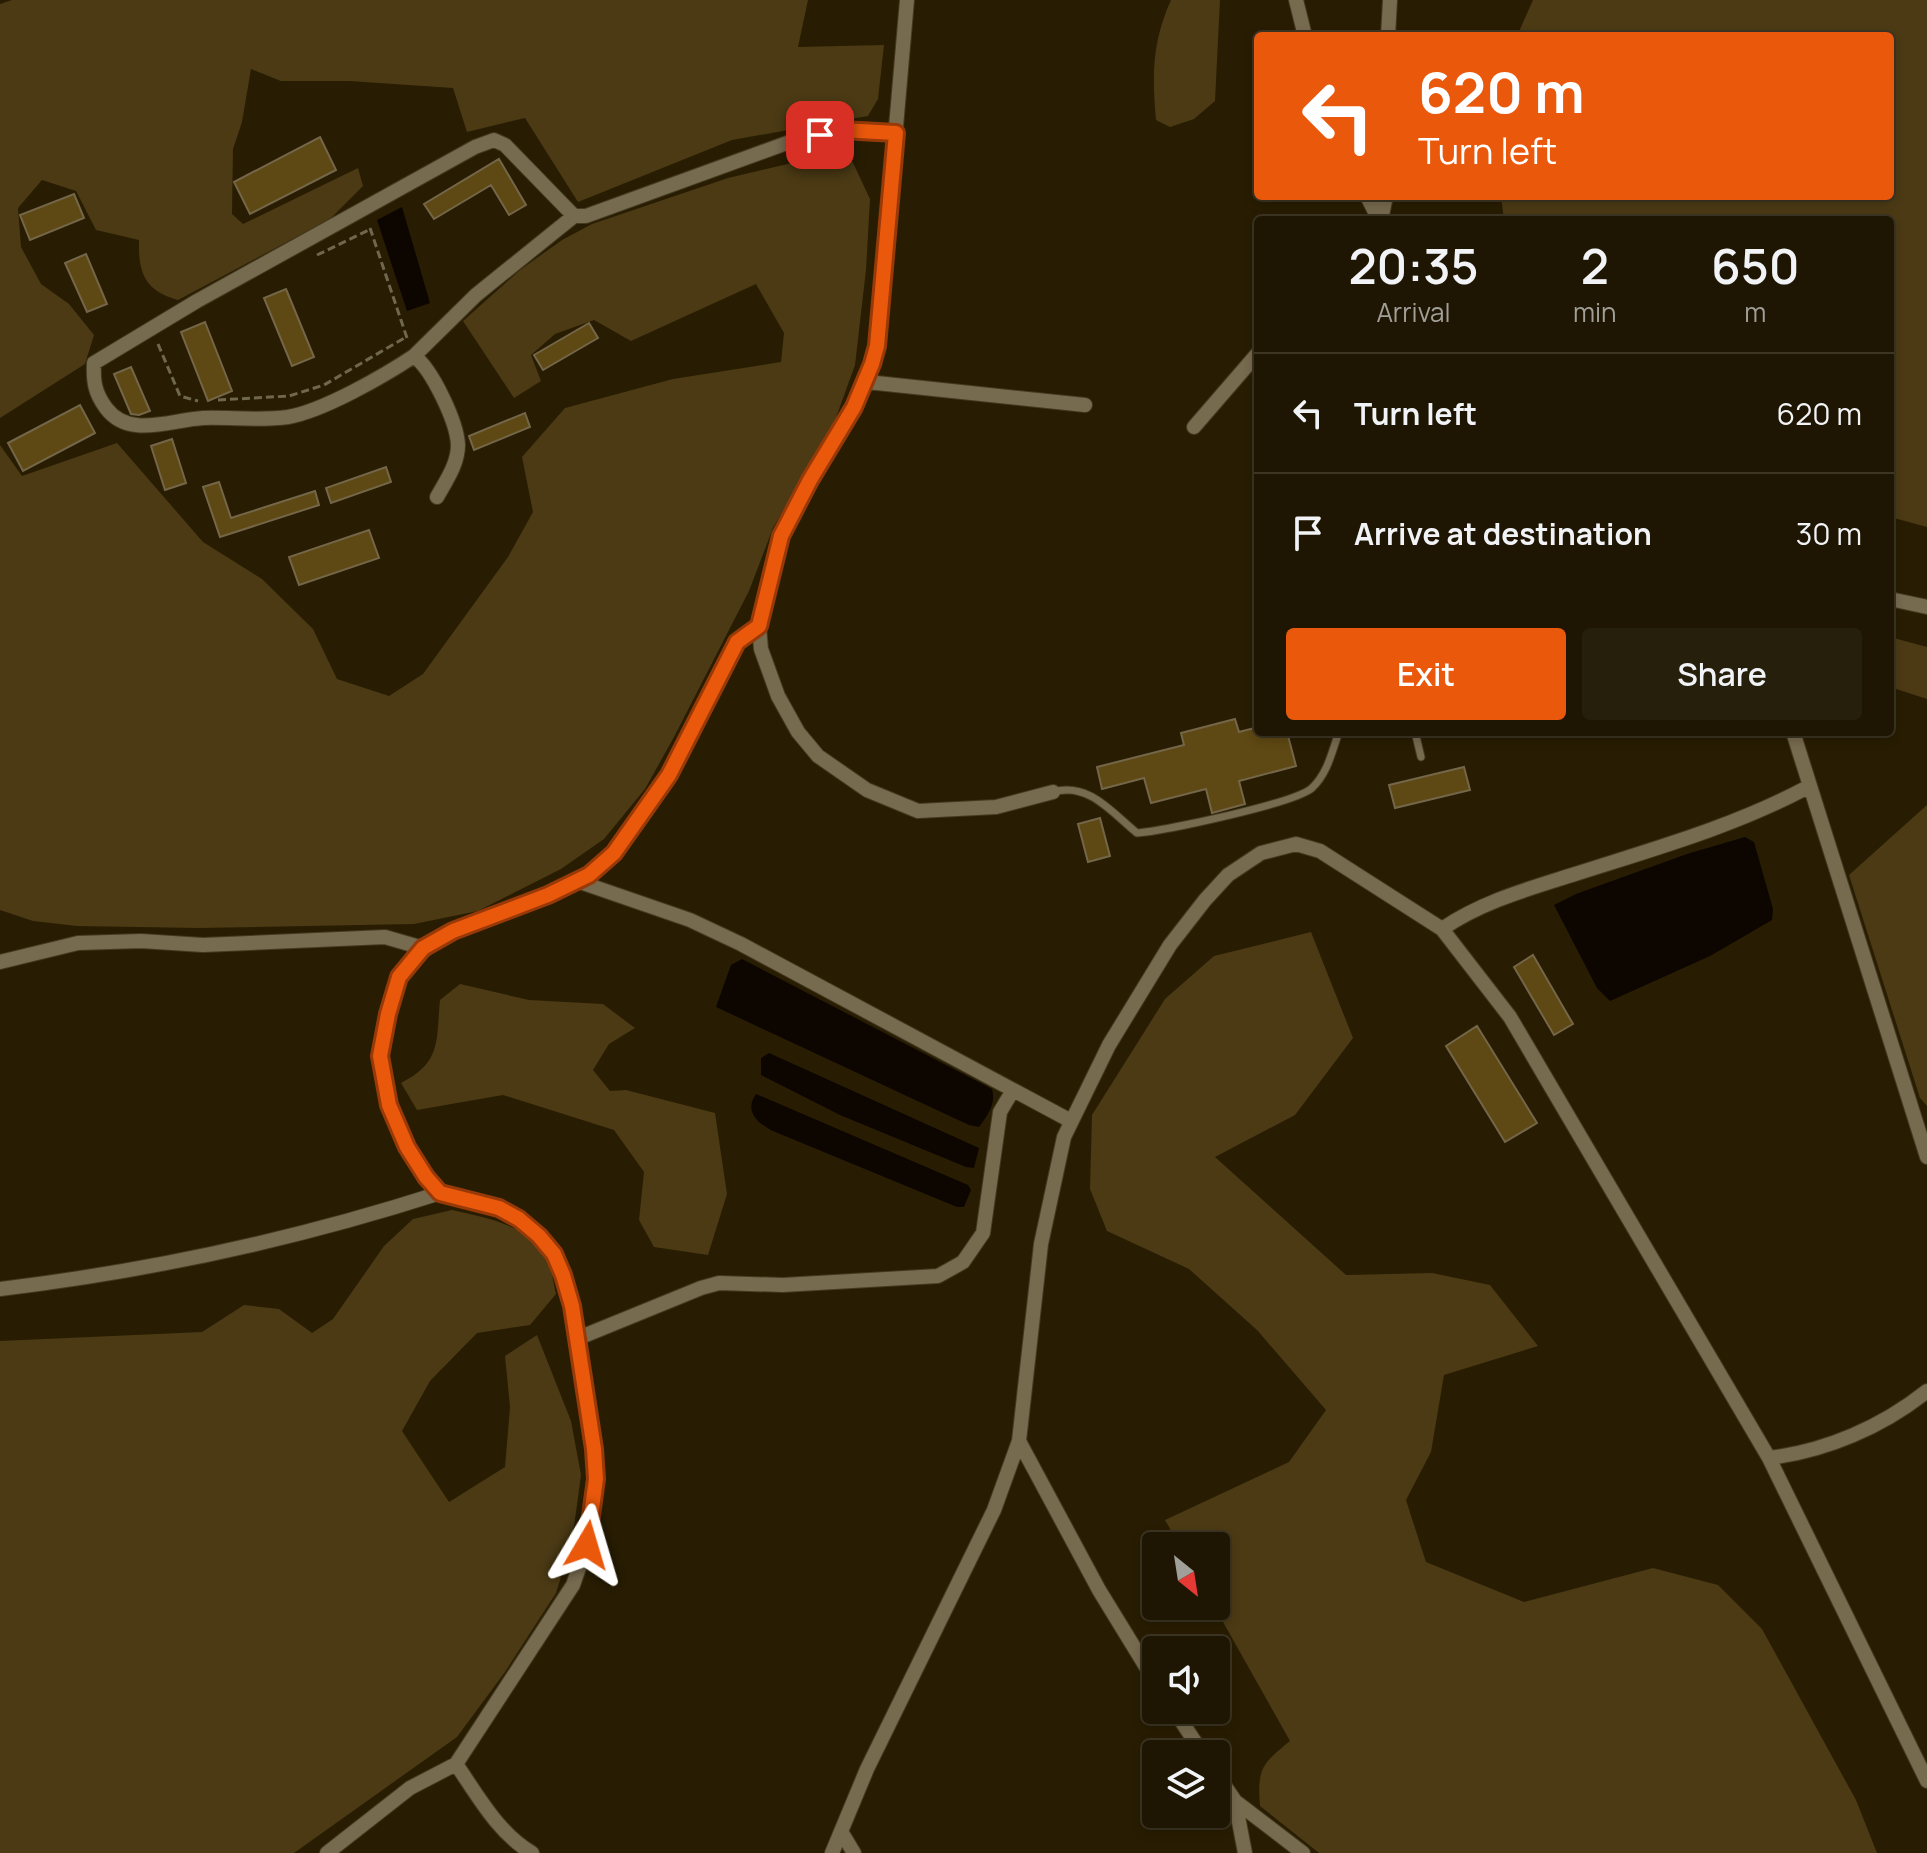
<!DOCTYPE html>
<html lang="en">
<head>
<meta charset="utf-8">
<style>
  body { margin:0; font-family:Manrope,sans-serif; background:#261f0c; color:#f1f3f6; height:100vh; display:flex; flex-direction:column; font-size:30px; white-space:nowrap }
  * { box-sizing:border-box; margin:0 }
  p { font-size:26px; color:#a19f99 }
  .icon { flex:none; width:44px; height:44px; fill:none; stroke:currentColor; stroke-width:2; stroke-linecap:round; stroke-linejoin:round }
  .map { position:relative; flex:1; overflow:hidden }
  .drawer { position:absolute; left:1254px; top:216px; width:640px; height:520px; display:flex; flex-direction:column; background:#1e1602; border-radius:8px; box-shadow:0 4px 12px #0003,0 0 0 2px #3c3524 }
  .drawer>* { flex:none }
  .hud { position:absolute; left:1254px; top:32px; width:640px; height:168px; border-radius:8px; box-shadow:0 4px 12px #0003,0 0 0 2px #3c3524; background:#ea580c; color:#fff; overflow:hidden }
  .needle { width:52px; rotate:150deg }
  .buttons { position:absolute; left:1142px; top:1532px; display:grid; gap:16px }
  .buttons a { display:grid; place-items:center; width:88px; height:88px; border-radius:8px; background:#1e1602; box-shadow:0 4px 12px #0003,0 0 0 2px #3c3524; font-size:40px }
  .pin { position:absolute; display:grid; place-items:center; width:68px; height:68px; color:#fff; margin:-34px; border-radius:16px; box-shadow:0 4px 12px #0006 }
  .me { position:absolute; width:88px; margin:-44px; rotate:7deg; stroke-linejoin:round; filter:drop-shadow(0 0 6px #0008) }
  .turn { display:flex; align-items:center; gap:28px; height:168px; padding:0 32px; font-size:36px }
  .turn .icon { width:104px; height:104px; stroke-width:2.5 }
  .turn b { display:block; font-size:56px; line-height:68px }
  .eta { display:flex; justify-content:space-evenly; align-items:center; height:136px; text-align:center }
  .eta b { font-size:48px; font-weight:600; line-height:56px }
  .button { display:flex; gap:16px; margin-top:auto; padding:16px 32px }
  .button a { flex:1; height:92px; border-radius:8px; background:#ea580c; color:#fff; font-size:32px; font-weight:600; line-height:92px; text-align:center }
  .button a+a { background:#261f0c; color:#f1f3f6 }
  ul { padding:0; list-style:none }
  li { display:flex; align-items:center; gap:24px; height:120px; padding:0 32px; border-top:2px solid #3c3524 }
  li div { flex:1 }
  li b { display:block; font-size:30px }
  li em { font-style:normal }
  .map>svg:first-child { display:block }
</style>
</head>
<body>
<div class="map">
<svg width="1927" height="1853" viewBox="0 0 1927 1853">
  <rect width="100%" height="100%" fill="#281d02"/>
  <path fill="#4b3a14" d="M12,0H808L798,47L884,45L878,99L868,116L732,140L578,202L525,118L467,132L453,88L349,81H281L251,69L242,122L233,149L232,214L243,224L358,168L363,186L330,219L178,300C145,291 138,273 139,240L96,230L76,191L42,180L18,208L21,247L41,284L69,304L94,335L85,364L0,418V4Z
    M1171,0H1220L1215,101L1194,119L1170,127L1156,120C1152,75 1152,42 1171,0Z
    M1533,0H1927V527L1890,517V220H1504L1501,196H1890V36H1517Z
    M847,150L870,199L866,270L855,365L833,426L773,528L749,591L674,737L645,789L604,839L561,869L478,911L414,924L199,928L77,926L33,921L0,910V445L22,476L117,443L203,542L262,579L313,629L337,679L389,696L423,674L508,557L533,512L522,457L565,408L673,379L781,362L784,333L756,284L631,341L594,320L555,334L531,355L541,381L514,398L463,321L520,270L562,240L592,224L728,178Z
    M1890,637L1927,647V699L1890,687Z
    M1927,805V1106L1920,1098L1849,875Z
    M1311,932L1353,1038L1295,1115L1215,1157L1346,1275L1432,1273L1490,1285L1538,1346L1444,1375L1431,1452L1406,1500L1426,1562L1524,1602L1653,1568L1718,1585L1762,1629L1856,1800L1877,1853H1319L1260,1806C1257,1768 1262,1764 1290,1741L1214,1606L1216,1546H1180L1165,1520L1289,1462L1326,1410L1257,1330L1189,1269L1107,1231L1090,1189L1092,1115L1165,999L1214,956Z
    M460,984L529,1000L603,1004L635,1028L609,1044L593,1070L610,1091L626,1090L715,1113L727,1194L708,1255L654,1247L639,1220L644,1172L614,1130L503,1095L417,1110L401,1083C442,1062 436,1041 440,1000Z
    M452,1210C483,1217 530,1225 546,1257C552,1267 553,1282 556,1294L530,1325L477,1333L430,1381L402,1431L449,1502L505,1467L510,1407L505,1356L537,1335L571,1421L581,1475L572,1542L556,1593L505,1672L457,1737L294,1853H0V1341L202,1332L244,1305L279,1309L312,1333L333,1319L384,1246L413,1219Z"/>
  <path fill="#0d0500" d="M402,207L430,303L407,311L377,220Z
    M1745,837L1754,842L1773,909L1772,920L1710,956L1610,1001L1597,988L1554,905L1576,894L1687,854Z
    M742,959L992,1089C996,1104 988,1115 979,1127L969,1125L716,1007L731,965Z
    M769,1053L979,1148L974,1168L966,1167L840,1115L761,1075V1058Z
    M756,1094L968,1185L971,1190L964,1207H957L773,1131C757,1123 744,1111 756,1094Z"/>
  <path fill="#5e4813" stroke="#746649" stroke-width="2" d="M320,137L336,170L250,214L234,182Z
    M499,159L526,205L509,215L491,185L434,219L424,204Z
    M74,194L84,218L30,240L20,215Z
    M86,254L107,304L87,312L65,263Z
    M286,289L314,357L292,366L264,298Z
    M205,322L232,391L208,401L181,332Z
    M589,323L598,338L543,370L534,355Z
    M131,367L150,411L139,415L131,414L114,374Z
    M80,405L95,433L23,471L8,443Z
    M525,413L530,427L474,450L469,436Z
    M172,439L186,483L165,490L151,446Z
    M386,467L391,482L331,503L326,488Z
    M219,482L231,518L315,491L319,505L220,537L203,487Z
    M369,530L379,558L299,585L289,557Z
    M1235,719L1239,732L1258,727V732H1287L1296,766L1239,781L1245,804L1212,813L1206,789L1151,803L1144,778L1102,789L1097,767L1184,745L1181,733Z
    M1464,767L1470,790L1395,808L1389,785Z
    M1100,818L1110,856L1088,862L1078,824Z
    M1533,955L1573,1024L1554,1035L1514,967Z
    M1477,1026L1537,1123L1505,1142L1446,1046Z"/>
  <g fill="none" stroke-linecap="round" stroke-linejoin="round">
    <defs>
      <path id="lane" d="M1415,732L1421,757
        M1053,792C1089,782 1111,812 1137,833C1164,831 1296,803 1312,788C1328,773 1332,751 1339,732"/>
      <path id="street" d="M907,0L877,346L867,382L781,536L768,585L759,626L761,649L778,696L798,732L818,756L867,790L918,811L996,807L1053,792
        M1296,0L1305,36
        M1388,36L1390,0
        M1367,196L1379,220
        M1381,220L1386,196
        M414,356L476,295L574,216
        M867,382L1085,405
        M1194,427L1258,353
        M437,497C446,481 458,464 458,445C457,422 432,369 414,356C384,376 323,411 288,417C260,421 230,417 203,418C170,420 129,439 106,408C95,393 93,382 94,363L197,301L475,147L494,140L505,145L574,216H586L798,139L841,130L896,133
        M1890,599L1927,607
        M1793,732L1927,1157
        M577,881L690,920L741,944L1071,1121
        M1442,929C1481,902 1528,889 1572,875C1653,849 1733,827 1808,787
        M0,962L78,943L141,941L203,945L385,937L423,948
        M0,1289C150,1271 297,1239 440,1193
        M576,1339L701,1288L719,1283L783,1285L938,1276L963,1262L983,1233L1000,1112L1013,1090
        M1019,1441L1099,1590L1156,1683
        M1769,1458C1826,1451 1882,1427 1927,1391
        M1174,1710L1203,1754
        M456,1764C478,1796 498,1833 532,1853
        M1216,1773L1235,1801L1245,1853
        M1235,1801L1303,1853
        M842,1833L854,1853
        M327,1853L410,1788L456,1764L573,1585L587,1545L596,1479L594,1449L572,1306L563,1275L554,1254L519,1219L499,1208L440,1193C405,1153 373,1093 384,1039C387,1019 390,992 401,975C446,908 556,915 613,853C634,831 654,800 670,774C694,733 709,685 736,645C741,637 752,631 759,626
        M832,1853L867,1769L994,1510L1019,1441L1041,1244L1064,1137L1109,1045L1170,945L1205,900L1228,875L1261,853L1296,844L1320,851L1442,929L1510,1017L1769,1458L1927,1781"/>
    </defs>
    <use href="#lane" stroke="#443a20" stroke-width="9"/>
    <use href="#street" stroke="#443a20" stroke-width="16"/>
    <path stroke="#70674f" stroke-width="3" stroke-dasharray="8 4" stroke-linecap="butt" d="M370,228L407,338
      M317,255L371,229
      M158,344L180,396L198,401
      M218,400L289,396L324,385L406,337"/>
    <use href="#lane" stroke="#766a4f" stroke-width="7"/>
    <use href="#street" stroke="#766a4f" stroke-width="14"/>
  </g>
  <g fill="none" stroke-linecap="round" stroke-linejoin="round">
    <defs>
      <path id="route" d="M587,1545L596,1479L594,1449L572,1306L563,1275L554,1254L539,1236L519,1219L499,1208L440,1193L426,1177L407,1147L389,1105L380,1056L388,1014L399,977L423,948L453,931L548,895L589,875L614,853L669,775L737,642L759,626L781,536L810,480L854,407L872,364L877,346L896,133L841,130L820,135"/>
    </defs>
    <use href="#route" stroke="#983908" stroke-width="20"/>
    <use href="#route" stroke="#ea580c" stroke-width="14"/>
  </g>
</svg>
<div class="buttons">
<a><svg class="needle" viewBox="-14 -14 28 28"><path d="M0-13l5 13h-10z" fill="#e53935"/><path d="M0 13l5-13h-10z" fill="#a19f99"/></svg></a>
<a><svg class="icon" aria-label="sound" viewBox="0 0 24 24"><path d="M4 9h4l5-4v14l-5-4H4zM17 9q2 3 0 6"/></svg></a>
<a><svg class="icon" aria-label="layers" viewBox="0 0 24 24"><path d="M12 4l9 5-9 5-9-5zM3 14l9 5 9-5"/></svg></a>
</div>
<div class="pin" style="left:820px;top:135px;background:#d93025"><svg class="icon" aria-label="arrive" viewBox="0 0 24 24"><path d="M6 21V4h12l-3 4 3 4H6"/></svg></div>
<svg class="me" style="left:587px;top:1545px" viewBox="-20 -20 40 40"><path d="M0-17L14 15 0 8-14 15z" fill="#ea580c" stroke="#fff" stroke-width="4"/></svg>
<div class="hud">
<div class="turn"><svg class="icon" aria-label="left" viewBox="0 0 24 24"><path d="M17 20v-9H6M10 6l-5 5 5 5"/></svg><div><b>620 m</b>Turn left</div></div>
</div>
<section class="drawer">
<div class="eta">
<div><b>20:35</b><p>Arrival</p></div>
<div><b>2</b><p>min</p></div>
<div><b>650</b><p>m</p></div>
</div>
<ul>
<li><svg class="icon" aria-label="left" viewBox="0 0 24 24"><path d="M17 20v-9H6M10 6l-5 5 5 5"/></svg><div><b>Turn left</b></div><em>620 m</em></li>
<li><svg class="icon" aria-label="arrive" viewBox="0 0 24 24"><path d="M6 21V4h12l-3 4 3 4H6"/></svg><div><b>Arrive at destination</b></div><em>30 m</em></li>
</ul>
<div class="button"><a>Exit</a><a>Share</a></div>
</section>
</div>
</body>
</html>
